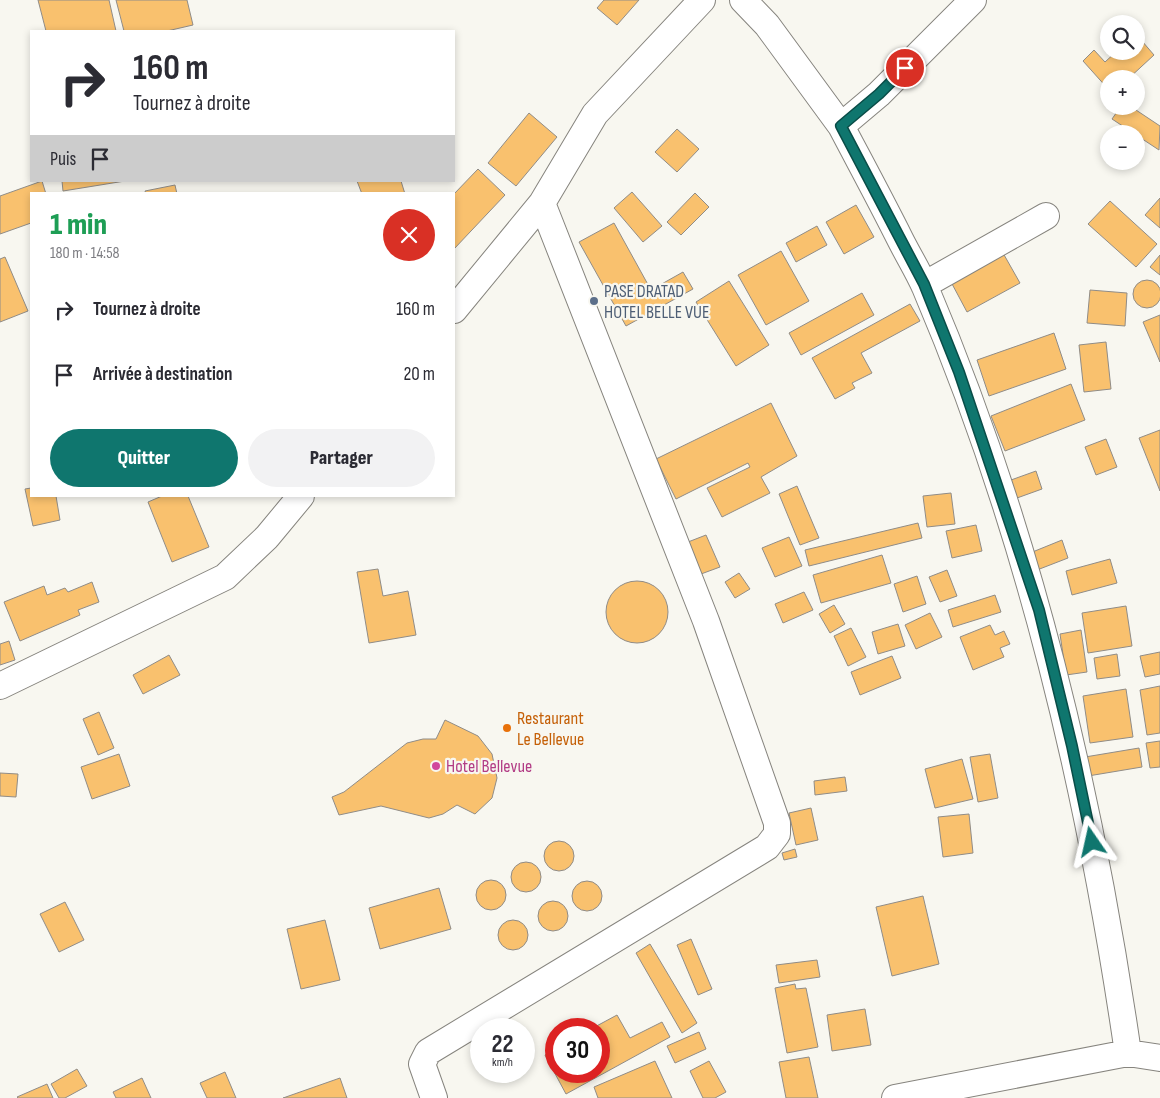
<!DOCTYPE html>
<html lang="fr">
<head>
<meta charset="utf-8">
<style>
  body { margin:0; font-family:"Sofia Sans Condensed",sans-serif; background:#f2f2f3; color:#2b2b33; height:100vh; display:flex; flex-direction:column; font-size:19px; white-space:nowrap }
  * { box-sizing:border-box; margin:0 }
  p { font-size:16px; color:#7c7c81 }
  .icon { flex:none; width:28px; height:28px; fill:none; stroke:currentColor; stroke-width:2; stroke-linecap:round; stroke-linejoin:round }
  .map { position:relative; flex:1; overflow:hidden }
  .side { position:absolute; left:30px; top:192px; width:425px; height:305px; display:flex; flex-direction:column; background:#fff; border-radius:0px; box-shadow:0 2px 8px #0003 }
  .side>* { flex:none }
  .guide { position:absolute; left:30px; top:30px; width:425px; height:152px; border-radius:0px; box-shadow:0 2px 8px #0003; background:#fff; color:#2b2b33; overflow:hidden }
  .buttons { position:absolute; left:1100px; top:15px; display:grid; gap:10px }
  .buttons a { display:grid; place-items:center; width:45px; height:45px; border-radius:50%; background:#fff; box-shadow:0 2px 8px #0003; font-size:25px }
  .speed { position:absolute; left:470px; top:1018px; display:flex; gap:10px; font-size:25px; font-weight:700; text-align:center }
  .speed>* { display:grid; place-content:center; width:65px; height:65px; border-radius:50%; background:#fff; box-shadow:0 2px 8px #0003; line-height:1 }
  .speed small { font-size:12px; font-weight:400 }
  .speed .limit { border:8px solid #d22; background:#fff; color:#111 }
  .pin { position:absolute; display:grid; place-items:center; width:42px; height:42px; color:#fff; margin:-21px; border:2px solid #fff; border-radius:50%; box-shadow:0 1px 5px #0007 }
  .me { position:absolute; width:55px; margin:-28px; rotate:349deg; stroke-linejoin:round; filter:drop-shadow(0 0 4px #0008) }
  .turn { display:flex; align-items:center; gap:18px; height:105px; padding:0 20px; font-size:22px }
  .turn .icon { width:65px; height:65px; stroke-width:2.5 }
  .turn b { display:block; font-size:35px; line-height:42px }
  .then { display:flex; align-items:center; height:48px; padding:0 20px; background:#0003; gap:10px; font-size:19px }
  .round { display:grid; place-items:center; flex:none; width:52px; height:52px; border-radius:26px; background:#f2f2f3 }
  .head { display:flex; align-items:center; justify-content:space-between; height:85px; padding:0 20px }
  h1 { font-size:30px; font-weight:800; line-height:38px; color:#1e9e55 }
  .button { display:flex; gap:10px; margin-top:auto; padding:10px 20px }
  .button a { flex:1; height:58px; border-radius:30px; background:#0f766e; color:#fff; font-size:20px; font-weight:800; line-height:58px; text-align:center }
  .button a+a { background:#f2f2f3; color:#2b2b33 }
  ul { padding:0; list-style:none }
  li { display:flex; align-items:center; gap:15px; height:65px; padding:0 20px }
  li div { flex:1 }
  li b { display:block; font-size:19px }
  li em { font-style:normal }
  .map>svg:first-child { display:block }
</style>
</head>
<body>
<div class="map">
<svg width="1160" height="1098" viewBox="0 0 1160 1098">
  <rect width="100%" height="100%" fill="#f8f7f0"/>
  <path fill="#f9c16e" stroke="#908c87" d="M38,0H109L116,31H46Z
    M116,0H187L193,25L167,31H124Z
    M604,0H639L617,25L597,8Z
    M1136,34L1154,55L1128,79H1109V90L1083,61L1094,50L1105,62L1117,51H1136Z
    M1121,106H1130L1160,126L1159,150L1112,119Z
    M529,113L557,137L516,186L488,163Z
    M677,129L699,149L677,172L655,152Z
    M478,169L505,195L454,249V194Z
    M42,181L46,194H31V223L0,234V196Z
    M62,181H125L63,191Z
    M357,181H401L405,194H362Z
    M175,185L177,194H146L145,191Z
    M632,192L662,226L643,242L614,208Z
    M695,193L709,207L681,235L667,222Z
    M1160,198V228L1145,215Z
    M1110,201L1157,244L1136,267L1088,224Z
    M856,205L874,237L844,254L826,222Z
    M614,223L651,290L683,272L693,289L626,326L579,242Z
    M817,226L827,245L796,262L786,243Z
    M781,251L809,301L766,325L738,275Z
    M1003,253L1020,283L967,312L951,282Z
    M1160,255V275L1150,267Z
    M5,257L28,311L0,322V259Z
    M1133 294a14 14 0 1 1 28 0a14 14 0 1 1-28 0Z
    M729,281L769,345L736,366L696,302Z
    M1090,290L1127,293L1125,326L1087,323Z
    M862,293L874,315L801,355L789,333Z
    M910,304L920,321L861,353L872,373L852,383L855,388L835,399L812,358Z
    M1160,315V362L1143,322Z
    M1054,333L1066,369L989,396L977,360Z
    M1106,342L1111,389L1084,392L1079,345Z
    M1071,384L1085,420L1005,451L991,416Z
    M771,403L797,456L761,477L770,493L722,517L707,488L750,467L748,463L676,499L656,459Z
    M1160,430V491L1139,438Z
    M1106,439L1117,467L1096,475L1085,447Z
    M1036,471L1042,489L1017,498L1011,480Z
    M797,486L819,538L800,545L779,494Z
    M31,488V496H56L60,520L33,526L25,489Z
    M951,493L955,524L927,527L923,496Z
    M162,496H188L209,547L172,562L148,502Z
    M918,523L922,538L809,566L805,550Z
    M976,525L982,551L952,558L946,531Z
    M706,535L720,567L701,574L688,542Z
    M789,537L802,566L775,577L762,548Z
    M1062,540L1068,558L1037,570L1030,553Z
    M882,555L891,583L821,603L813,575Z
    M1110,559L1117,583L1072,595L1066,571Z
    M378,569L383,596L408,591L416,635L369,643L357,572Z
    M947,570L957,596L940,602L929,577Z
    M739,573L750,589L735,598L725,582Z
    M917,576L926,604L903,612L894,584Z
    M606 612a31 31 0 1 1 62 0a31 31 0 1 1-62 0Z
    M92,582L99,602L78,610L80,615L20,641L4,602L44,586L47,595L65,588L68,592Z
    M804,592L813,610L783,623L775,604Z
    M995,595L1001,612L953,627L948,610Z
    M834,605L845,624L830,633L819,614Z
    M1126,606L1132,646L1088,653L1082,613Z
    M930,613L942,637L916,649L905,625Z
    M898,624L905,646L878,654L872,632Z
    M990,625L995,635L1004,631L1010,644L1000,648L1004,657L973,670L960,637Z
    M851,628L866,657L848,666L834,636Z
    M1081,630L1087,672L1066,675L1060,634Z
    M9,641L15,660L0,665V644Z
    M1160,652V674L1145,677L1140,656Z
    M1117,654L1120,676L1097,679L1094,658Z
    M169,655L180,675L143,694L133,675Z
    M892,656L901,678L860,695L851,672Z
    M1160,686V733L1147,735L1140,690Z
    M1126,689L1133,737L1090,743L1083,696Z
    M99,712L114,748L98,755L83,719Z
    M445,720L478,736L492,754L497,778L492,798L475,814L457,805L443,814L429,818L381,806L339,815L332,797L344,792L407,743L423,739H436Z
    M1160,741V767L1150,768L1146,743Z
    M1139,748L1142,767L1082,777L1079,758Z
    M119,754L130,786L92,799L81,767Z
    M990,754L998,798L978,802L970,757Z
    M962,759L973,799L935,808L925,769Z
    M0,773L18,774L16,797L0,796Z
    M845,777L847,791L815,795L814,781Z
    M811,808L818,840L796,845L789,813Z
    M969,814L973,853L943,857L938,817Z
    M544 856a15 15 0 1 1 30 0a15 15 0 1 1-30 0Z
    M795,849L797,857L784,860L782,853Z
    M511 877a15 15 0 1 1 30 0a15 15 0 1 1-30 0Z
    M476 895a15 15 0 1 1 30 0a15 15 0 1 1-30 0Z
    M572 896a15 15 0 1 1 30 0a15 15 0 1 1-30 0Z
    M439,888L451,929L380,949L369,908Z
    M923,896L939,964L892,976L876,907Z
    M538 916a15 15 0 1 1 30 0a15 15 0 1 1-30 0Z
    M65,902L84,940L59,952L40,914Z
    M498 935a15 15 0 1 1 30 0a15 15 0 1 1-30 0Z
    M325,920L340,980L301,989L287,929Z
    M691,939L712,989L698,995L677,945Z
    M650,944L697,1023L682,1033L636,953Z
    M817,960L820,977L779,983L776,965Z
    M795,984L796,989L806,988L818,1047L787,1053L775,988Z
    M865,1009L871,1045L832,1051L827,1015Z
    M617,1015L630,1038L662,1022L670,1037L566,1094L545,1055L556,1049V1071H599V1029H591Z
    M699,1032L706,1049L675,1063L667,1046Z
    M809,1057L818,1098H786L779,1062Z
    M655,1061L672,1098H598L594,1087Z
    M709,1061L726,1092L715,1098H703L690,1071Z
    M77,1069L87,1086L65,1098H59L51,1084Z
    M225,1072L236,1098H207L200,1083Z
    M142,1078L151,1098H116L113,1092Z
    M340,1078L347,1098H283Z
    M47,1084L53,1098H18L17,1097Z"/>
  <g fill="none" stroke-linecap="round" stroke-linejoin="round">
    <defs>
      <path id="street" d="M743,0L767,25L841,126L879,94L973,0
        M841,126C861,164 881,201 900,239C908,255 918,271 925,287C1029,531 1090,791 1128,1053
        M924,285L1046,216
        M454,310L542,203L595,114L702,0
        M0,686L225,577L267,537L301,496
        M434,1098L422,1064L428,1052L767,847L777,834V823L706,621L542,203
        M895,1098L1128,1053L1160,1058"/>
    </defs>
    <use href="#street" stroke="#86847e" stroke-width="28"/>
    <use href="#street" stroke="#fff" stroke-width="26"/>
  </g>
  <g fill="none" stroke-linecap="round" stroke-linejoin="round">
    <defs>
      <path id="route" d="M905,68L879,94L841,126L924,284L959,372L1039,610L1072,746L1092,842"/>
    </defs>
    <use href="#route" stroke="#0a4d48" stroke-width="12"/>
    <use href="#route" stroke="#0f766e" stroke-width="9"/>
  </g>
  <circle fill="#5c6f8a" stroke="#f8f7f0" stroke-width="2" cx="594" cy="301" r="5"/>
  <circle fill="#e8710a" stroke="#f8f7f0" stroke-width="2" cx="507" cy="728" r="5"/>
  <circle fill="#d1479c" stroke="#f8f7f0" stroke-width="2" cx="436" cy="766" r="5"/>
  <g text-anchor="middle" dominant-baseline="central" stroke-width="4.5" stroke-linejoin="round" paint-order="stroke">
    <g font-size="18" fill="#4e5e75" stroke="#f8f7f0" text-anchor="start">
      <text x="604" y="291">PASE DRATAD<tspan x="604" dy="21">HOTEL BELLE VUE</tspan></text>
    </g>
    <g font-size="18" fill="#c56008" stroke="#f8f7f0" text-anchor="start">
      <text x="517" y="718">Restaurant<tspan x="517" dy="21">Le Bellevue</tspan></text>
    </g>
    <g font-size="18" fill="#b23c85" stroke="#f8f7f0" text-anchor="start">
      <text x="446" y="766">Hotel Bellevue</text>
    </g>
  </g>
</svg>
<div class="buttons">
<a><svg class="icon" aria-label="search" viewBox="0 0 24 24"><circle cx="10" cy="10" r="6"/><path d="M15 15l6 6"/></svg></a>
<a>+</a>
<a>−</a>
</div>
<div class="speed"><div>22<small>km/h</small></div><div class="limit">30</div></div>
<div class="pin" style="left:905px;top:68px;background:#d93025"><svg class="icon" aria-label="arrive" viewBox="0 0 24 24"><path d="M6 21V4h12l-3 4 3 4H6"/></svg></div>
<svg class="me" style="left:1092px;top:842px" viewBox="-20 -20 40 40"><path d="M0-17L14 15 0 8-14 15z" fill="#0f766e" stroke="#fff" stroke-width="4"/></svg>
<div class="guide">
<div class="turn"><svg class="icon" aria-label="right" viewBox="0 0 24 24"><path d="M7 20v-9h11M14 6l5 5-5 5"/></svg><div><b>160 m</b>Tournez à droite</div></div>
<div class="then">Puis<svg class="icon" aria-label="arrive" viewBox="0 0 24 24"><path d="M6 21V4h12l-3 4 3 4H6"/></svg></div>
</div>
<section class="side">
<div class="head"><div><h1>1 min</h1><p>180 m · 14:58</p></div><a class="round" style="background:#d93025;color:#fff"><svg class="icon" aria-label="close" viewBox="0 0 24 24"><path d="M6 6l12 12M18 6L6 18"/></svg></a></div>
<ul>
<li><svg class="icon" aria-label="right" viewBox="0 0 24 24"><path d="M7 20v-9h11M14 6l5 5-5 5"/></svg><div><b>Tournez à droite</b></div><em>160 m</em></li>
<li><svg class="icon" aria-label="arrive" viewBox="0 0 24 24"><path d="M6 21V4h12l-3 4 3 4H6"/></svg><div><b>Arrivée à destination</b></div><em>20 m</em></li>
</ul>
<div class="button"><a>Quitter</a><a>Partager</a></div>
</section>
</div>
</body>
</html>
